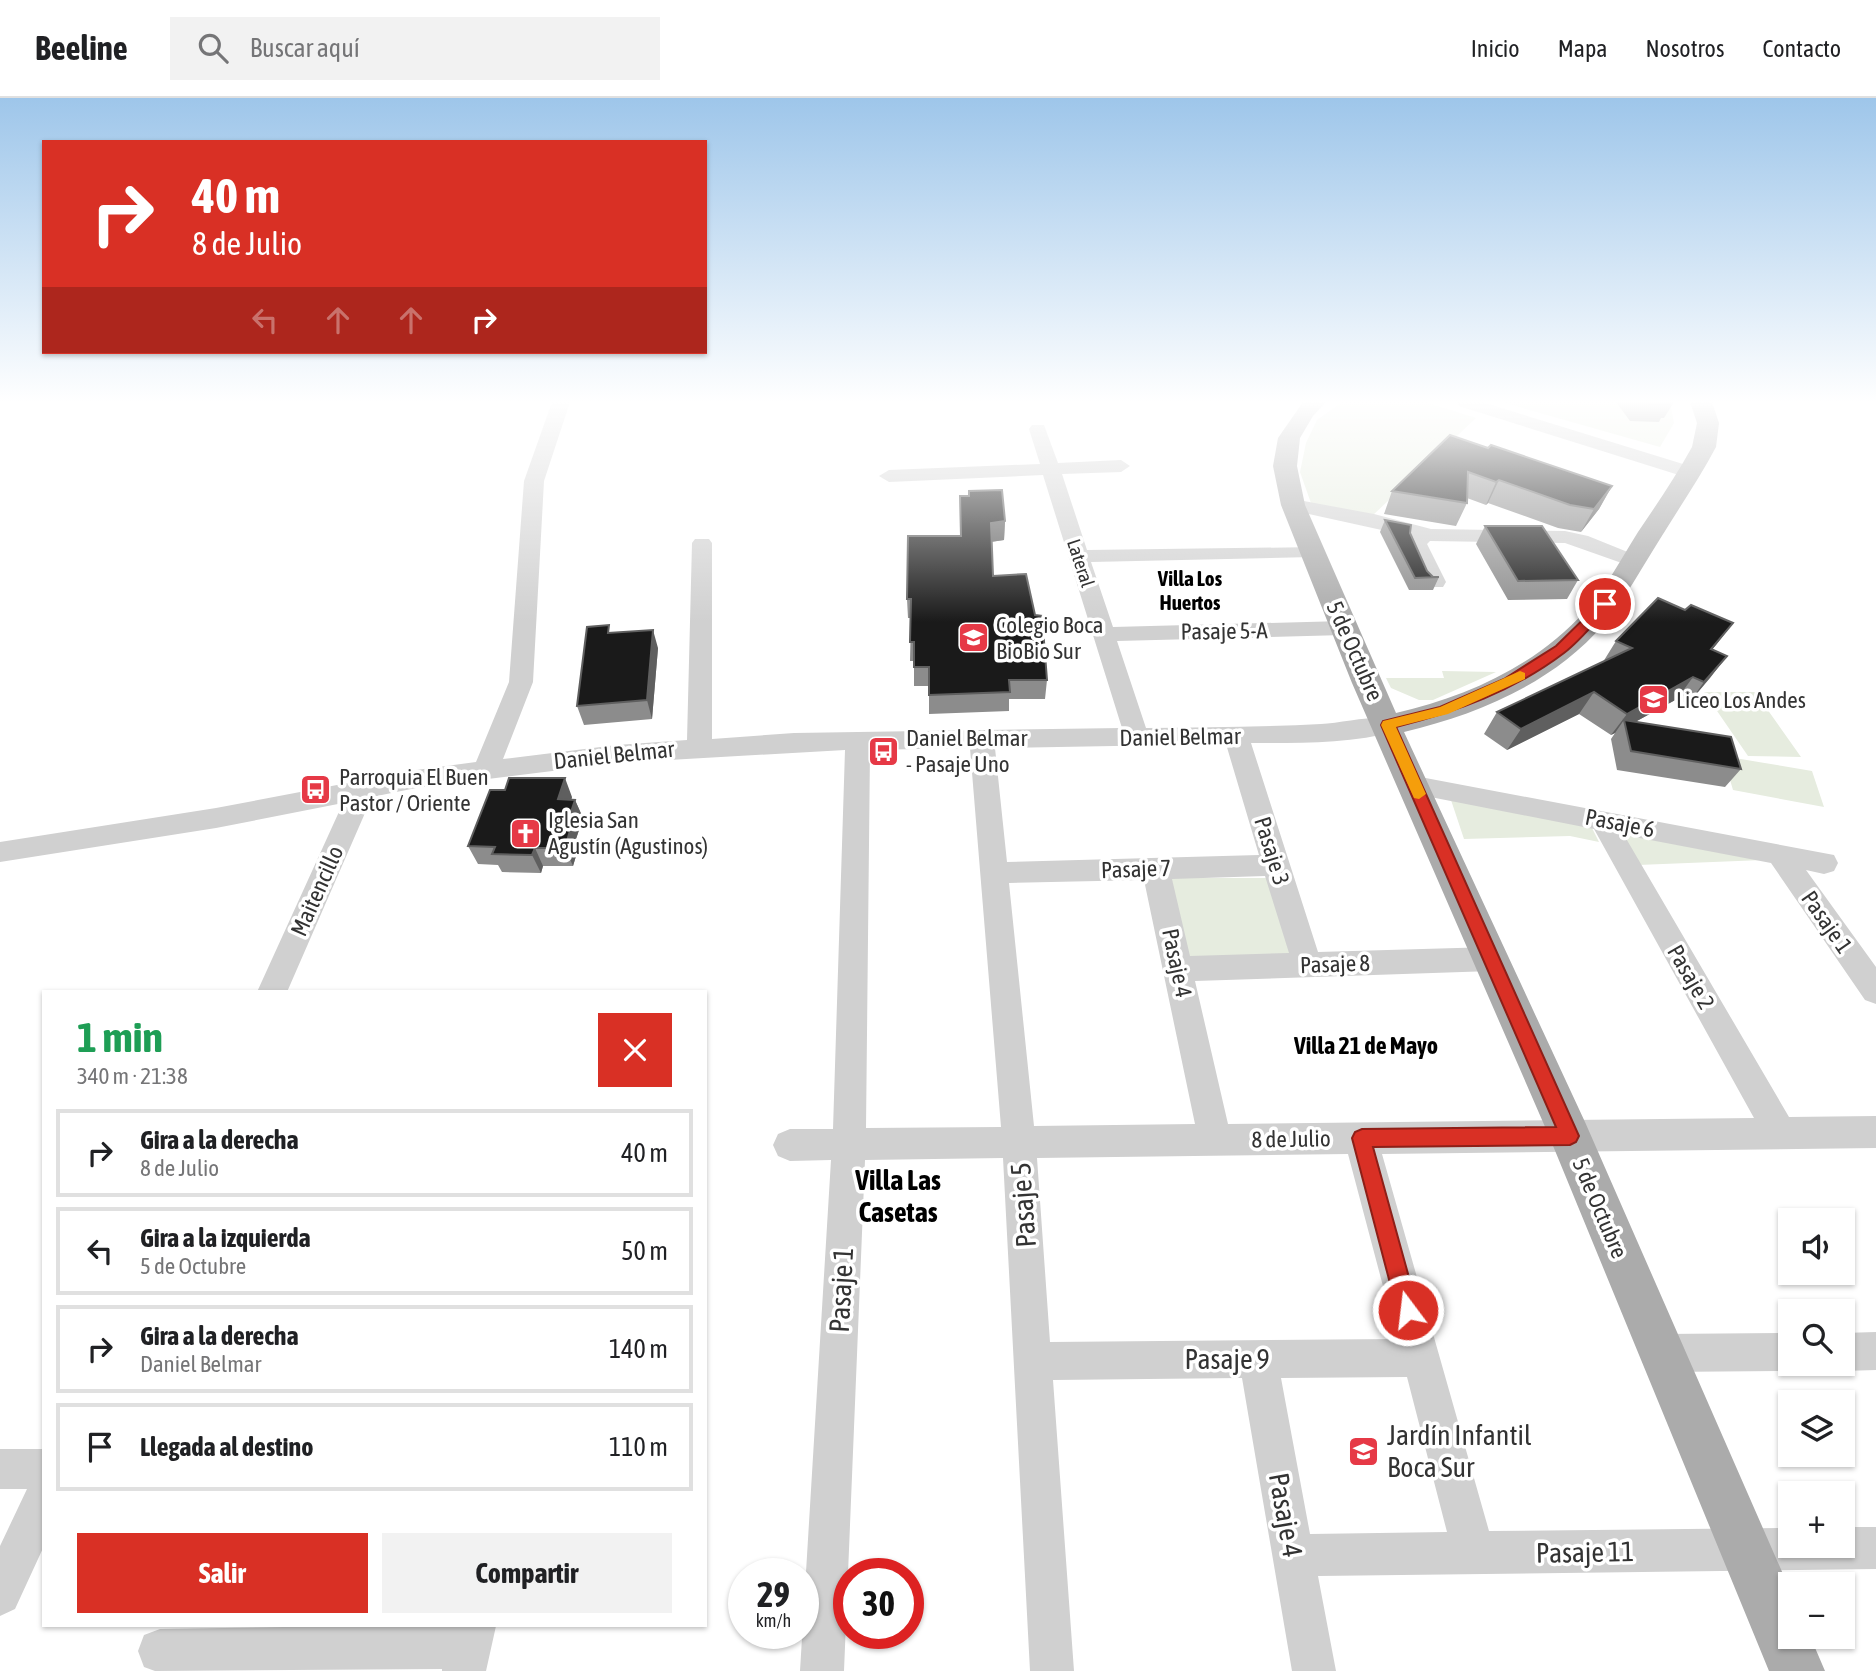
<!DOCTYPE html>
<html lang="es">
<head>
<meta charset="utf-8">
<style>
  body { margin:0; font-family:"Asap Condensed",sans-serif; background:#f2f2f2; color:#202124; height:100vh; display:flex; flex-direction:column; font-size:26px; white-space:nowrap }
  * { box-sizing:border-box; margin:0 }
  p { font-size:23px; color:#757577 }
  .icon { flex:none; width:38px; height:38px; fill:none; stroke:currentColor; stroke-width:2; stroke-linecap:round; stroke-linejoin:round }
  .map { position:relative; flex:1; overflow:hidden }
  .side { position:absolute; left:42px; top:892px; width:665px; height:637px; display:flex; flex-direction:column; background:#fff; border-radius:0px; box-shadow:0 2px 5px #0004 }
  .side>* { flex:none }
  .banner { position:absolute; left:42px; top:42px; width:665px; height:214px; border-radius:0px; box-shadow:0 2px 5px #0004; background:#d93025; color:#fff; overflow:hidden }
  .buttons { position:absolute; left:1778px; top:1110px; display:grid; gap:14px }
  .buttons a { display:grid; place-items:center; width:77px; height:77px; border-radius:0px; background:#fff; box-shadow:0 2px 5px #0004; font-size:35px }
  .speed { position:absolute; left:728px; top:1460px; display:flex; gap:14px; font-size:35px; font-weight:700; text-align:center }
  .speed>* { display:grid; place-content:center; width:91px; height:91px; border-radius:50%; background:#fff; box-shadow:0 2px 5px #0004; line-height:1 }
  .speed small { font-size:18px; font-weight:400 }
  .speed .limit { border:10px solid #d22; background:#fff; color:#111 }
  .pin { position:absolute; display:grid; place-items:center; width:60px; height:60px; color:#fff; margin:-30px; border:4px solid #fff; border-radius:50%; box-shadow:0 2px 7px #0007 }
  .me { position:absolute; width:77px; margin:-38px; rotate:345deg; stroke-linejoin:round; filter:drop-shadow(0 0 5px #0008) }
  .turn { display:flex; align-items:center; gap:24px; height:147px; padding:0 35px; font-size:32px }
  .turn .icon { width:91px; height:91px; stroke-width:2.5 }
  .turn b { display:block; font-size:49px; line-height:60px }
  .lanes { display:flex; align-items:center; height:66px; padding:0 35px; background:#0003; justify-content:center; gap:35px; direction:ltr }
  .lanes .off { opacity:.35 }
  .round { display:grid; place-items:center; flex:none; width:74px; height:74px; border-radius:0px; background:#f2f2f2 }
  .headline { display:flex; align-items:center; justify-content:space-between; height:119px; padding:0 35px }
  h1 { font-size:42px; font-weight:700; line-height:52px; color:#1e9e55 }
  .cta { display:flex; gap:14px; margin-top:auto; padding:14px 35px }
  .cta a { flex:1; height:80px; border-radius:0px; background:#d93025; color:#fff; font-size:28px; font-weight:700; line-height:80px; text-align:center }
  .cta a+a { background:#f2f2f2; color:#202124 }
  ul { padding:0; list-style:none }
  li { display:flex; align-items:center; gap:21px; height:88px; margin:0 14px 10px; padding:0 21px; border:4px solid #e0e0e0; border-radius:0px }
  li div { flex:1 }
  li b { display:block; font-size:26px }
  li em { font-style:normal }
  header { display:flex; align-items:center; gap:42px; box-sizing:border-box; height:98px; padding:0 35px; background:#fff; border-bottom:2px solid #e0e0e0 }
  header strong { font-size:33px }
  nav { display:flex; gap:38px; margin-inline-start:auto; font-size:24px }
  .search { width:490px; height:63px; background:#f2f2f2; display:flex; align-items:center; gap:18px; box-sizing:border-box; padding:0 24px; border-radius:0px; color:#757577; font-size:26px }
  .map>svg:first-child { display:block }
</style>
</head>
<body>
<header>
<strong>Beeline</strong>
<div class="search"><svg class="icon" aria-label="search" viewBox="0 0 24 24"><circle cx="10" cy="10" r="6"/><path d="M15 15l6 6"/></svg>Buscar aquí</div>
<nav><a>Inicio</a><a>Mapa</a><a>Nosotros</a><a>Contacto</a></nav>
</header>
<div class="map">
<svg width="1876" height="1573" viewBox="0 0 1876 1573">
  <rect width="100%" height="100%" fill="#fff"/>
  <path fill="#e6ecdf" d="M1342,304H1425L1476,320L1372,418L1312,408L1300,374L1306,345L1317,322Z
    M1501,304H1670L1674,325L1660,349Z
    M1442,573L1496,574L1433,602H1419L1391,590L1386,580H1444Z
    M1704,594H1755L1801,659L1748,658Z
    M1723,658L1812,673L1824,709L1733,692Z
    M1450,699L1591,728L1599,744L1570,738L1464,741Z
    M1619,734L1763,762L1638,767Z
    M1168,780H1269L1291,857L1184,861Z"/>
  <g fill="none" stroke-linecap="round" stroke-linejoin="round">
    <path fill="#d0d0d0" fill-rule="evenodd" d="M552,304H570L544,383L533,584L503,661L617,647L687,642L692,445L695,441H709L712,445V641L794,635L1122,630L1043,377L889,384L879,378L889,372L1040,366L1029,331L1032,327H1044L1058,365L1121,362L1130,368L1121,374L1062,376L1087,452L1319,449L1322,453L1319,457L1312,459L1091,464L1113,529L1344,523L1352,525L1355,530L1352,535L1344,537L1117,543L1146,630C1204,629 1263,629 1321,626C1342,625 1378,616 1397,621L1400,627L1397,633C1350,646 1299,645 1251,645L1318,854L1492,849L1502,852L1507,861L1502,870L1492,873L1195,883L1228,1026L1754,1020L1594,731L1415,696L1406,694L1402,687L1406,680L1415,678L1834,757L1838,765L1834,773L1824,776L1806,772L1876,869V906L1865,902L1771,765L1624,737L1789,1019L1876,1018V1050L1382,1056L1489,1433L1790,1430V1447H1843V1429H1876V1471L1318,1478L1336,1573H1292L1242,1280L1053,1282L1074,1573H1030L1003,1060L865,1062L844,1573H800L831,1062L790,1063L778,1058L773,1047L778,1036L790,1031H833L845,652L617,665L416,690L372,699L287,894H257L343,705L216,730L0,764V744L216,710L416,672L476,664L509,584L524,383ZM1226,646L1259,757L1007,764L995,650ZM970,650L1001,1029L866,1030L870,652ZM1265,778L1289,855L1190,858L1172,781ZM1144,782L1195,1026L1034,1028L1009,785ZM1348,1056L1397,1241L1050,1244L1037,1060ZM1407,1279L1447,1434L1310,1436L1281,1280Z
      M1456,304H1482L1696,370L1699,374L1696,378H1682L1459,308Z
      M1293,401L1374,416L1431,431L1565,433L1588,438L1640,459L1644,463L1640,467L1633,469L1565,445L1430,443L1427,446L1446,484L1443,489H1427L1424,484L1407,446L1409,438L1286,411L1283,407L1286,403Z
      M1876,1234V1272L1843,1273L1830,1267L1829,1265H1843V1235Z
      M1790,1235V1265H1804L1790,1273L1662,1274L1649,1268L1643,1255L1649,1242L1662,1236Z
      M0,1351H44V1448L15,1511L0,1518V1448L27,1391H0Z
      M347,1528H496L486,1573H442V1571L155,1573L144,1569L138,1553L144,1537L160,1531Z"/>
    <path fill="#ababab" fill-rule="evenodd" d="M1303,304H1326L1313,318L1300,340L1297,368L1305,407L1396,615C1466,599 1536,568 1585,513C1606,490 1621,461 1638,434C1657,406 1676,378 1692,349L1697,325L1690,304H1712L1719,325L1716,349C1699,381 1679,410 1660,441C1642,469 1626,500 1604,526C1553,585 1479,616 1404,634L1585,1024L1790,1492V1538H1810L1825,1573H1769L1549,1038L1352,585L1281,407L1273,368L1278,340Z"/>
  </g>
  <path fill="#8c8c8c" d="M1616,304H1674L1664,320H1661L1659,324L1630,323Z
    M1488,350L1612,388L1599,411L1581,434L1558,430L1488,405L1486,407L1467,400V405L1456,428L1384,416L1392,393Z
    M960,398L1005,423L1004,442L991,444L993,478L1047,582L1045,601H1009V613L929,616V588H914V563H910L911,520H908L907,501L961,438Z
    M1385,422L1410,435L1427,473L1433,479H1439L1433,492H1409L1380,434Z
    M1485,428L1578,482L1567,501L1508,502L1476,446Z
    M611,535L658,550L652,621L584,627L577,608Z
    M1616,543L1712,551L1727,558L1688,606L1677,601L1635,624L1741,671L1725,689L1617,672L1611,641L1615,635L1611,637L1579,616L1507,652L1484,636L1497,614L1603,564Z
    M572,699L571,702H575L583,720L576,741L579,748L573,768H543L541,775L502,774L498,767L478,766L468,748Z"/>
  <path fill="#5f5f5f" d="M1499,382L1488,405L1486,407L1496,384Z
    M1612,388L1599,411L1581,434L1594,411Z
    M1005,423L1004,442L990,444L991,425Z
    M1733,525L1716,547L1694,573L1711,551Z
    M653,532L658,550L652,621L647,602Z
    M1727,558L1710,580L1688,606L1704,584Z
    M1693,579L1677,601L1626,629L1624,622L1615,635L1611,637L1627,616Z
    M1594,594L1579,616L1507,652L1521,631Z
    M565,680L572,699L566,720L558,701Z
    M575,702L583,720L576,741L579,748L573,768L565,750L566,729Z
    M535,750L543,768L541,775L532,757Z"/>
  <path fill="#1a1a1a" stroke="#5f5f5f" stroke-width="2" d="M1639,304H1667L1669,306L1640,305Z
    M1450,337L1488,350L1491,347L1612,388L1594,411L1570,407L1499,382L1496,384L1468,374L1467,405L1392,393Z
    M1002,392L1005,423L991,425L993,478L1026,476L1035,517L1042,518L1047,582H1009L1010,594L929,597V569H914V544H910L911,501H907L908,438H961L960,398H969V393Z
    M1385,422L1411,427L1410,435L1427,473L1433,479H1439L1415,480Z
    M1485,428H1542L1578,482L1518,483Z
    M1658,500L1685,512L1691,507L1733,525L1711,551L1727,558L1704,584L1693,579L1627,616L1594,594L1521,631L1497,614L1632,550L1616,543Z
    M609,527L608,535L653,532L647,602L577,608L587,529Z
    M1624,622L1731,639L1741,671L1631,653Z
    M509,680H565L558,701L575,702L566,729H571L565,750H535L532,757L492,756L495,749L468,748L490,692H505Z"/>
  <linearGradient id="sky" x2="0" y2="1"><stop stop-color="#9ec6ea"/><stop offset="0.58" stop-color="#fff"/><stop offset="1" stop-color="#fff" stop-opacity="0"/></linearGradient>
  <rect width="1876" height="524" fill="url(#sky)"/>
  <path fill="#d93025" stroke="#8d1f18" stroke-width="2" d="M1605,502L1609,504V509C1595,524 1580,543 1564,555C1514,593 1456,614 1396,629L1579,1038L1576,1044L1570,1047L1373,1049L1418,1212L1415,1219L1408,1222L1400,1219L1397,1212L1352,1040L1355,1034L1362,1031L1556,1029L1381,627L1383,623L1440,609L1504,581L1556,548L1601,504Z"/>
  <path fill="#f59e0b" d="M1520,573L1525,575V581L1448,616L1396,629L1426,696L1419,701L1414,700L1381,627L1383,623L1440,609Z"/>
  <defs>
    <symbol id="school-square" viewBox="-11 -11 22 22"><rect x="-9" y="-9" width="18" height="18" rx="4" fill="#e63946" stroke="#fff"/><path d="M0-5L7-2L0 1L-7-2ZM-4 1L0 2.5L4 1V4Q0 6-4 4Z" fill="#fff"/></symbol>
    <symbol id="bus-square" viewBox="-11 -11 22 22"><rect x="-9" y="-9" width="18" height="18" rx="4" fill="#e63946" stroke="#fff"/><path d="M-5-6H5V4H4V6H2V4H-2V6H-4V4H-5ZM-3.5-4V0h7V-4ZM-3.5 1.2v1.5H-2V1.2ZM2 1.2v1.5H3.5V1.2Z" fill="#fff"/></symbol>
    <symbol id="church-square" viewBox="-11 -11 22 22"><rect x="-9" y="-9" width="18" height="18" rx="4" fill="#e63946" stroke="#fff"/><path d="M-1.2-6h2.4v3.5h3.3v2.4h-3.3V6h-2.4V-.1h-3.3v-2.4h3.3Z" fill="#fff"/></symbol>
  </defs>
  <g fill-rule="evenodd">
    <use href="#school-square" x="956" y="522" width="35" height="35"/>
    <use href="#school-square" x="1636" y="584" width="35" height="35"/>
    <use href="#bus-square" x="866" y="636" width="35" height="35"/>
    <use href="#bus-square" x="298" y="674" width="35" height="35"/>
    <use href="#church-square" x="508" y="718" width="35" height="35"/>
    <use href="#school-square" x="1346" y="1336" width="35" height="35"/>
  </g>
  <g text-anchor="middle" dominant-baseline="central" stroke-width="7" stroke-linejoin="round" paint-order="stroke">
    <g font-size="19" fill="#333" stroke="#fff">
      <text transform="translate(1081 465) rotate(72)">Lateral</text>
    </g>
    <g font-size="21" font-weight="bold" fill="#000" stroke="#fff">
      <text x="1190" y="480">Villa Los<tspan x="1190" dy="24">Huertos</tspan></text>
    </g>
    <g font-size="23" fill="#333" stroke="#fff" text-anchor="start">
      <text x="996" y="527">Colegio Boca<tspan x="996" dy="26">BioBio Sur</tspan></text>
      <text x="1676" y="602">Liceo Los Andes</text>
      <text x="906" y="640">Daniel Belmar<tspan x="906" dy="26">- Pasaje Uno</tspan></text>
      <text x="339" y="679">Parroquia El Buen<tspan x="339" dy="26">Pastor / Oriente</tspan></text>
      <text x="548" y="722">Iglesia San<tspan x="548" dy="26">Agustín (Agustinos)</tspan></text>
    </g>
    <g font-size="23" fill="#333" stroke="#fff">
      <text transform="translate(1224 533) rotate(-1)">Pasaje 5-A</text>
      <text transform="translate(1355 553) rotate(66)">5 de Octubre</text>
      <text transform="translate(1180 639) rotate(-1)">Daniel Belmar</text>
      <text transform="translate(614 657) rotate(-6)">Daniel Belmar</text>
      <text transform="translate(1620 725) rotate(11)">Pasaje 6</text>
      <text transform="translate(1272 753) rotate(73)">Pasaje 3</text>
      <text transform="translate(1136 771) rotate(-2)">Pasaje 7</text>
      <text transform="translate(317 793) rotate(-66)">Maitencillo</text>
      <text transform="translate(1827 824) rotate(55)">Pasaje 1</text>
      <text transform="translate(1177 865) rotate(78)">Pasaje 4</text>
      <text transform="translate(1335 866) rotate(-2)">Pasaje 8</text>
      <text transform="translate(1691 879) rotate(60)">Pasaje 2</text>
      <text transform="translate(1291 1041) rotate(-1)">8 de Julio</text>
      <text transform="translate(1600 1110) rotate(67)">5 de Octubre</text>
    </g>
    <g font-size="24" font-weight="bold" fill="#000" stroke="#fff">
      <text x="1366" y="947">Villa 21 de Mayo</text>
    </g>
    <g font-size="28" font-weight="bold" fill="#000" stroke="#fff">
      <text x="898" y="1082">Villa Las<tspan x="898" dy="32">Casetas</tspan></text>
    </g>
    <g font-size="28" fill="#333" stroke="#fff">
      <text transform="translate(1023 1107) rotate(-94)">Pasaje 5</text>
      <text transform="translate(841 1192) rotate(-87)">Pasaje 1</text>
      <text x="1227" y="1261">Pasaje 9</text>
      <text transform="translate(1286 1417) rotate(80)">Pasaje 4</text>
      <text transform="translate(1585 1454) rotate(-1)">Pasaje 11</text>
    </g>
    <g font-size="28" fill="#333" stroke="#fff" text-anchor="start">
      <text x="1387" y="1337">Jardín Infantil<tspan x="1387" dy="32">Boca Sur</tspan></text>
    </g>
  </g>
</svg>
<div class="buttons">
<a><svg class="icon" aria-label="sound" viewBox="0 0 24 24"><path d="M4 9h4l5-4v14l-5-4H4zM17 9q2 3 0 6"/></svg></a>
<a><svg class="icon" aria-label="search" viewBox="0 0 24 24"><circle cx="10" cy="10" r="6"/><path d="M15 15l6 6"/></svg></a>
<a><svg class="icon" aria-label="layers" viewBox="0 0 24 24"><path d="M12 4l9 5-9 5-9-5zM3 14l9 5 9-5"/></svg></a>
<a>+</a>
<a>−</a>
</div>
<div class="speed"><div>29<small>km/h</small></div><div class="limit">30</div></div>
<div class="pin" style="left:1605px;top:506px;background:#d93025"><svg class="icon" aria-label="arrive" viewBox="0 0 24 24"><path d="M6 21V4h12l-3 4 3 4H6"/></svg></div>
<svg class="me" style="left:1408px;top:1212px" viewBox="-20 -20 40 40"><circle r="17" fill="#d93025" stroke="#fff" stroke-width="3"/><path d="M0-11L8 9 0 5-8 9z" fill="#fff"/></svg>
<div class="banner">
<div class="turn"><svg class="icon" aria-label="right" viewBox="0 0 24 24"><path d="M7 20v-9h11M14 6l5 5-5 5"/></svg><div><b>40 m</b>8 de Julio</div></div>
<div class="lanes"><svg class="icon off" aria-label="left" viewBox="0 0 24 24"><path d="M17 20v-9H6M10 6l-5 5 5 5"/></svg><svg class="icon off" aria-label="ahead" viewBox="0 0 24 24"><path d="M12 20V5M6 11l6-6 6 6"/></svg><svg class="icon off" aria-label="ahead" viewBox="0 0 24 24"><path d="M12 20V5M6 11l6-6 6 6"/></svg><svg class="icon" aria-label="right" viewBox="0 0 24 24"><path d="M7 20v-9h11M14 6l5 5-5 5"/></svg></div>
</div>
<section class="side">
<div class="headline"><div><h1>1 min</h1><p>340 m · 21:38</p></div><a class="round" style="background:#d93025;color:#fff"><svg class="icon" aria-label="close" viewBox="0 0 24 24"><path d="M6 6l12 12M18 6L6 18"/></svg></a></div>
<ul>
<li><svg class="icon" aria-label="right" viewBox="0 0 24 24"><path d="M7 20v-9h11M14 6l5 5-5 5"/></svg><div><b>Gira a la derecha</b><p>8 de Julio</p></div><em>40 m</em></li>
<li><svg class="icon" aria-label="left" viewBox="0 0 24 24"><path d="M17 20v-9H6M10 6l-5 5 5 5"/></svg><div><b>Gira a la izquierda</b><p>5 de Octubre</p></div><em>50 m</em></li>
<li><svg class="icon" aria-label="right" viewBox="0 0 24 24"><path d="M7 20v-9h11M14 6l5 5-5 5"/></svg><div><b>Gira a la derecha</b><p>Daniel Belmar</p></div><em>140 m</em></li>
<li><svg class="icon" aria-label="arrive" viewBox="0 0 24 24"><path d="M6 21V4h12l-3 4 3 4H6"/></svg><div><b>Llegada al destino</b></div><em>110 m</em></li>
</ul>
<div class="cta"><a>Salir</a><a>Compartir</a></div>
</section>
</div>
</body>
</html>
